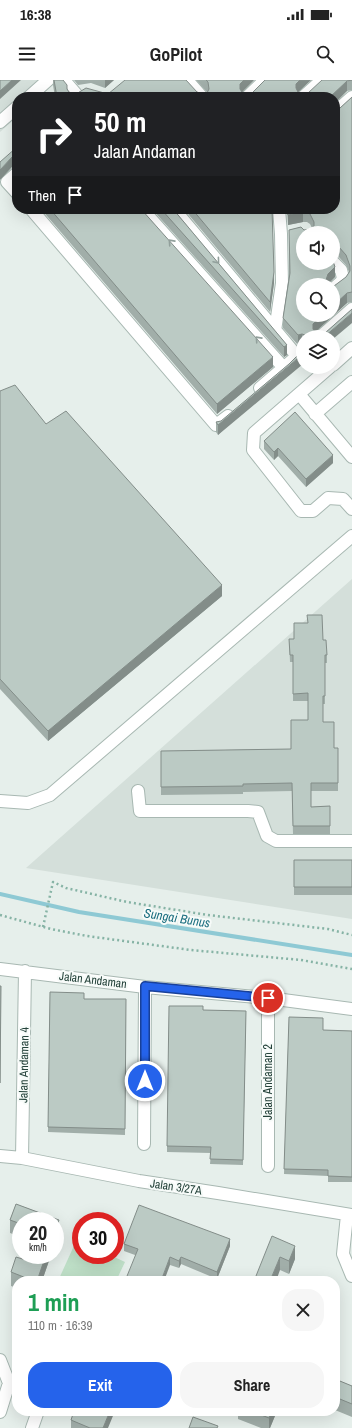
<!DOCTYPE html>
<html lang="en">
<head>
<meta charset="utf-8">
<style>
  body { margin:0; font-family:"Archivo Narrow",sans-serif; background:#f6f6f6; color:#222; height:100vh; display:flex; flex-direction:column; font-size:15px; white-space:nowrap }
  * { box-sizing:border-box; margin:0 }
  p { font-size:13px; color:#767676 }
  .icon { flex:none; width:22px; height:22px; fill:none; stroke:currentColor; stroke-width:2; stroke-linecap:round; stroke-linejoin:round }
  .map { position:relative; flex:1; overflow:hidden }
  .sheet { position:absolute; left:12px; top:1196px; width:328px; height:140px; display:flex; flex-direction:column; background:#fff; border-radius:16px; box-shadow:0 4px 16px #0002 }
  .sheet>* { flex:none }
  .banner { position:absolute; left:12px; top:12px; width:328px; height:122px; border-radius:16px; box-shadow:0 4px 16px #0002; background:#202124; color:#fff; overflow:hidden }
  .tools { position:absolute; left:296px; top:146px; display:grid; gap:8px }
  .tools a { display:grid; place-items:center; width:44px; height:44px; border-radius:50%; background:#fff; box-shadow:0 4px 16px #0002; font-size:20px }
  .speed { position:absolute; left:12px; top:1132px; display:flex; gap:8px; font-size:20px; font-weight:700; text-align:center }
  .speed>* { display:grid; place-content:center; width:52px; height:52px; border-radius:50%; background:#fff; box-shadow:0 4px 16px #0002; line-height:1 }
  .speed small { font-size:10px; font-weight:400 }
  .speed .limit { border:6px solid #d22; background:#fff; color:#111 }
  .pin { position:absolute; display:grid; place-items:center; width:34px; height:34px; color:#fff; margin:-17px; border:2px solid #fff; border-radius:50%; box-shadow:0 1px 4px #0007 }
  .me { position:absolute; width:44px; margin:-22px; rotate:0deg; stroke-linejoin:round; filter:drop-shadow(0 0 3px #0008) }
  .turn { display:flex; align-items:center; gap:14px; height:84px; padding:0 16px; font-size:18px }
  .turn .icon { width:52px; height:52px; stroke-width:2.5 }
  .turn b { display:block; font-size:28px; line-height:34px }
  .then { display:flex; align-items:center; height:38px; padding:0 16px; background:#0003; gap:8px; font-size:15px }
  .round { display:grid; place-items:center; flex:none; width:42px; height:42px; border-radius:16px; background:#f6f6f6 }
  .overview { display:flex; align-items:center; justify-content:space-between; height:68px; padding:0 16px }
  h1 { font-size:24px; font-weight:800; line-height:30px; color:#1e9e55 }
  .cta { display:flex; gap:8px; margin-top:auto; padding:8px 16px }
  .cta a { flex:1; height:46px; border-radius:16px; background:#2563eb; color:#fff; font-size:16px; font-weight:800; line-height:46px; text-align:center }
  .cta a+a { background:#f6f6f6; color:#222 }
  .status { display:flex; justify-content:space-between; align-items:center; height:28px; padding:0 20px; background:#fff; direction:ltr }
  .status svg { height:11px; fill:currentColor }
  header { display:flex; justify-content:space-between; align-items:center; height:52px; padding:0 16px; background:#fff; font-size:18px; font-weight:800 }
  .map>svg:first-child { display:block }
</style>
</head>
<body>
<div class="status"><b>16:38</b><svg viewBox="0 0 49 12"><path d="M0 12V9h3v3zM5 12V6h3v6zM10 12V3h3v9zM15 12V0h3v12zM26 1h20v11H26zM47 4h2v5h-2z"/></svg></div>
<header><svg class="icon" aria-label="menu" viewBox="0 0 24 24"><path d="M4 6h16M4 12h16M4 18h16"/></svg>GoPilot<svg class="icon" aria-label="search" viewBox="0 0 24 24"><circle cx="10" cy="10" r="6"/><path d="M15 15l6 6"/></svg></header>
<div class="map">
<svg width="352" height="1348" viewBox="0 0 352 1348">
  <rect width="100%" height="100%" fill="#e6efeb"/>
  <path fill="#d4dfda" d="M0,0H57L39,17H17V37L0,52Z
    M352,499V839L26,788Z"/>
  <path fill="#bfe0c8" d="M77,1159L81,1161V1175H110L125,1182L116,1201H58Z"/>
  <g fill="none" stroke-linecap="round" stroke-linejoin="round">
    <path stroke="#8ec9d4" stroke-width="4" d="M0,814L79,832L352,875"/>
    <defs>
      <path id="minor" d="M64,0L76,14
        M187,0L202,17
        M29,17L48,0
        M247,17L265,0
        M303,17L322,0
        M335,32L352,17
        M0,42L17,27
        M17,93L7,102L17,113
        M31,129L216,345L228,336
        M142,129L284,288
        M174,129L297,276
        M333,182L341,190L343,198L341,202L333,209
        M275,251L282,203L281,154L279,129
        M320,257L352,229
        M333,285L352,268
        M330,287L254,353L253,370L301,431H313L328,418L343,419L352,429
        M260,308L303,271
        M299,314L352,377
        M315,334L352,302
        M138,711L140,731H248L258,732L267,756L276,761H352
        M0,721L28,723L50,715L352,456
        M0,889L145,907L268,918L352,929
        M268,918V1086
        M144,1064L145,907
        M0,1076L22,1078L139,1101L218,1113L352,1135
        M22,1078L25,891
        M347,1135L343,1174L352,1196
        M0,1280L9,1303L0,1332
        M32,1348L38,1331"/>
    </defs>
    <use href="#minor" stroke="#a8b8b2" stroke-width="14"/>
    <path stroke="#86b3a5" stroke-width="2.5" stroke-dasharray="2 3" stroke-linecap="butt" d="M0,835L51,849L87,856L191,870L301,880L352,889
      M43,847L53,802L66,808L127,822L208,835L328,849L352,855"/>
    <use href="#minor" stroke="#fff" stroke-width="12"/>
  </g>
  <path fill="#a1aea9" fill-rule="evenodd" d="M53,0H63L69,12L73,14H108L197,12L203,14L207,13V12L196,0H254L242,12L248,14L252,13L265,0H311L298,12L301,14L352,0V10L347,11L335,17H55L53,5Z
    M74,0H114L105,8L91,3L78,5Z
    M352,17V222L347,223L315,252L318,254L325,253L352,229V233L324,257H303V264H302L298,265L283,248V238L289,194V150L301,147L304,150L311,149L312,148L310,144L307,142H303L288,145L287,129H335V29H336L340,28ZM303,153H333V175L338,176L346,185L349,192L346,197L334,206H333V235H303V205H330L328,204L335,197V187L334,184L333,182V183H303Z
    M17,67V86H16L12,87Z
    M41,129H141L273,287L217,334Z
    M152,129H173L287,265V275L284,277Z
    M184,129H272L274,203L270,232Z
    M289,284L218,355L216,352V342L221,341Z
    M0,311L46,344L222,516L48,661L0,609Z
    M264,361L333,383L306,407L278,376L274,380L264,369Z
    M289,559L323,560L327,575V583H325V624H323V642L334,668H338V711H311V727L330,726V754H293L292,711L243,712V714L161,715V671L291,669L308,640V621H293V582H290Z
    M294,780H352V815H294Z
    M50,912L84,919H126L125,1055L48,1052Z
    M203,930L246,931L243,1085L210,1084L211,1073L167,1072V1066Z
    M289,937L323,950L352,951V1102H328V1096L284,1094Z
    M16,1124L59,1140V1153L55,1164V1141H21V1157L10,1153V1140Z
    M272,1156L295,1179L289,1194L280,1190Z
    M124,1164L230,1166L217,1199L181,1184L179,1188L170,1185L135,1175L124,1171Z
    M28,1175H51L42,1201H17V1208L11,1206V1192L26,1180Z
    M335,1299L352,1306V1337L335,1330Z
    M198,1331H206L205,1334Z
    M238,1331H277L270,1348H261L238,1339Z
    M71,1340L108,1348H71Z"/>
  <path fill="#838d89" d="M12,0H21L0,19V11Z
    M105,0H114L105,8Z
    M244,0H254L240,14V4Z
    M300,0H311L296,14V4Z
    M347,1V11L335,23V17H330Z
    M16,76V86L12,87L0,100V90L12,77Z
    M303,132V142L288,145V135Z
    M335,187V197L327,205L326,200L328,194Z
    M274,192V203L270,232V222Z
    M347,213V223L313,254V244L323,235H333V226Z
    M352,233V243L333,259V257H324Z
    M302,254V264L298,265V255Z
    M287,265V275L284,277V267Z
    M303,274V284L218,355V345Z
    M273,277V287L217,334V324Z
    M278,368V376L274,380V372Z
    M333,375V383L306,407V399Z
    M222,505V516L48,661V651Z
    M59,1140V1153L55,1164V1151Z
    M230,1159V1166L217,1199V1192Z
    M295,1166V1179L289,1194V1181Z
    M46,1175H51L42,1201H37Z
    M170,1177V1185L164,1201H161Z
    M181,1177V1184L179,1188V1181Z
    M280,1177V1190L276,1201H270Z
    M110,1331H115L108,1348H103Z
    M272,1331H277L270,1348H269V1338Z"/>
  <path fill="#bbcac4" stroke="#838d89" d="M0,0H12L0,11Z
    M54,0H63L67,5V9L69,12L73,14H76L86,8L108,14L125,0H186L197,12L203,14L207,13L209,9L208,2L206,0H244L240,4V9L242,12L248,14L252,13L265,0H300L296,4V8L298,12L301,14L308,13L322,0H352L347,1L330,17H57Z
    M352,17V212L347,213L333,226V206H334L346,197L350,191V186L346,175L338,166L333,165V153H303V183H333V182L334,184L335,187L328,194L326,200L328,204L330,205H303V235H323L313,244V249L315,252L318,254L325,253L352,229V233L324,257H309L308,256L302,254L298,255L283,238L290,193L289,150L301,147L304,150L311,149L314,146V142L310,134L307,132H303L288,135L287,129H335V29H336L340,28Z
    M17,67V76H16L12,77L0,90V82Z
    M50,129H141L273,277L217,324Z
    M161,129H173L287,265L284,267Z
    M192,129H272L274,192L270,222Z
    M303,270V274L218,345L216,342L221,341L289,284Z
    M15,305L46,344L66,331L222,505L48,651L0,599V311Z
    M295,332L333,375L306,399L278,368L274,372L264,361Z
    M307,535H322L323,560H326L327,575H325V616H323V642H334V668H338V703H311V727L330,726V746H293L292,703L243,704V706L161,707V671L291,669V640H308V613L293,614V575H290L289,559H294V543H308Z
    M294,780H352V807H294Z
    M0,906H1L0,1003Z
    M50,912L84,913V919H126L125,1049L48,1047Z
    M169,926H203V930L246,931L243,1080L210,1079L211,1067L167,1066Z
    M289,937L323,938V950L352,951V1097L328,1096V1090L284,1089Z
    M16,1124L59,1140L55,1151V1141H21V1144L10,1140Z
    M139,1125L230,1159L217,1192L181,1177L179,1181L170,1177L161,1201H125L138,1169L124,1164Z
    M272,1156L295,1166L289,1181L280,1177L270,1201H254Z
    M28,1175H46L37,1201H34L11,1192L16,1177L26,1180Z
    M335,1299L352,1306V1324L335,1317Z
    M74,1331H110L103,1348H90L71,1340Z
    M251,1331H272L269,1338Z
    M193,1337L218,1346L217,1348H189Z"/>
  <defs><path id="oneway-chevron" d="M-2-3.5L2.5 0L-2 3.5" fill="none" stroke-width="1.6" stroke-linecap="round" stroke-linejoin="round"/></defs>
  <g stroke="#92a09c">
    <use href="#oneway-chevron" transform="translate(171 162) rotate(-132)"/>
    <use href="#oneway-chevron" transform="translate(217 181) rotate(50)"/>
    <use href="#oneway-chevron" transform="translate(258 259) rotate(-132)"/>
  </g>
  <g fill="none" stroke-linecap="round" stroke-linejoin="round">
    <defs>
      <path id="route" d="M145,1001V906L268,918"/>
    </defs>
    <use href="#route" stroke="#184099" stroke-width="10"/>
    <use href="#route" stroke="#2563eb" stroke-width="7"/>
  </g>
  <g text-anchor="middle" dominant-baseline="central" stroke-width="4" stroke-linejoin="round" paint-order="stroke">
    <g font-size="12" fill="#24423a" stroke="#f7fbf9">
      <text transform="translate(93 900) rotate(7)">Jalan Andaman</text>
      <text transform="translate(24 985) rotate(-89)">Jalan Andaman 4</text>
      <text transform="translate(268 1002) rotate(-90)">Jalan Andaman 2</text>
      <text transform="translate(176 1107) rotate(8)">Jalan 3/27A</text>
    </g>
    <g font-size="13" font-style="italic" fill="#1c6f80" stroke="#f7fbf9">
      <text transform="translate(177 838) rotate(9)">Sungai Bunus</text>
    </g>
  </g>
</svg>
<div class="tools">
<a><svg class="icon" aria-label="sound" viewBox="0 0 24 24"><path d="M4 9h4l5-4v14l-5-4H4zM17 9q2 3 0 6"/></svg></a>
<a><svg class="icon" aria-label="search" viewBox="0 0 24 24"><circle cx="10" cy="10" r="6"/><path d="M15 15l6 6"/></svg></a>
<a><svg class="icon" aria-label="layers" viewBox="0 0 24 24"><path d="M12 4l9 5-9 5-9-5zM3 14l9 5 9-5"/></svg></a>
</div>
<div class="speed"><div>20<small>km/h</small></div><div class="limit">30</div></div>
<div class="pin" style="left:268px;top:918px;background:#d93025"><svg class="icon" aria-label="arrive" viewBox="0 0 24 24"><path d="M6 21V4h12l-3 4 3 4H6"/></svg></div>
<svg class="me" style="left:145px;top:1001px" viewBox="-20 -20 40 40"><circle r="17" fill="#2563eb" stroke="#fff" stroke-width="3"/><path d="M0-11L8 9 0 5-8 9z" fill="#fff"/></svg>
<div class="banner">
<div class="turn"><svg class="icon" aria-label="right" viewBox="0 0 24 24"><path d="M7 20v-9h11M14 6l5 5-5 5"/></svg><div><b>50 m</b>Jalan Andaman</div></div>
<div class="then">Then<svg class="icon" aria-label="arrive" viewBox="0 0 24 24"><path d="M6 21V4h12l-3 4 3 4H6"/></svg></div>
</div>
<section class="sheet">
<div class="overview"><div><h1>1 min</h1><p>110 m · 16:39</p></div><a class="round"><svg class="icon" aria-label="close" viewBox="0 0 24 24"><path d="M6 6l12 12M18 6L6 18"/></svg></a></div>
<div class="cta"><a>Exit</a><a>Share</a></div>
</section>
</div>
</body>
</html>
